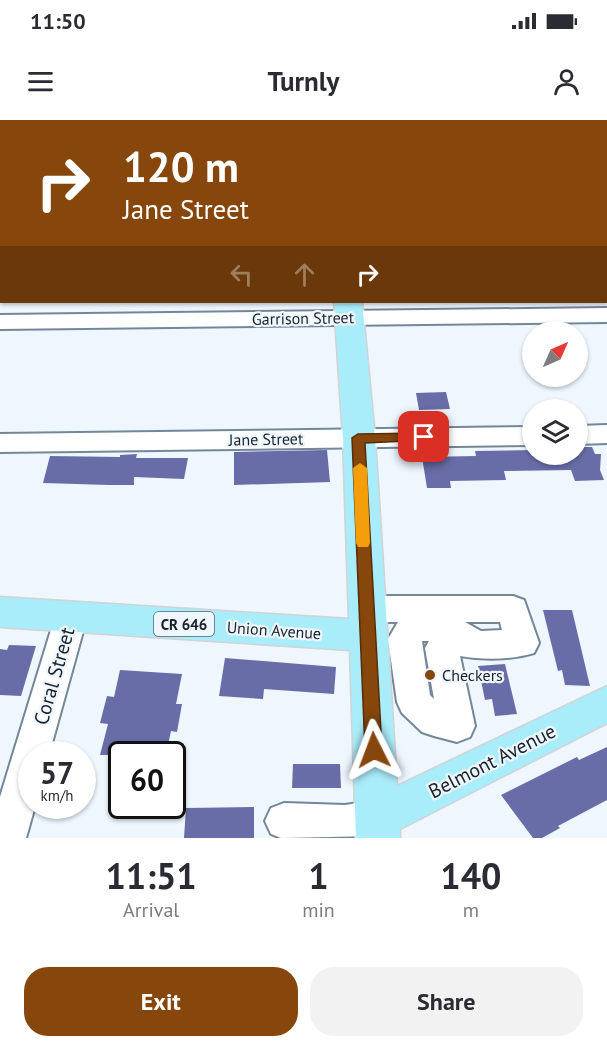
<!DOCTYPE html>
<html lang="en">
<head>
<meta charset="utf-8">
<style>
  body { margin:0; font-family:"PT Sans",sans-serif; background:#f2f2f3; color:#2b2b33; height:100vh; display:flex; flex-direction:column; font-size:22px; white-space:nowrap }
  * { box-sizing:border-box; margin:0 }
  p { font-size:20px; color:#7c7c81 }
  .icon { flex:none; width:33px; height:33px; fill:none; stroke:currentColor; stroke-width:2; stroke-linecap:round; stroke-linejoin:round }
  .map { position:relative; height:718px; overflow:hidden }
  .sheet { display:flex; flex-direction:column; background:#fff; flex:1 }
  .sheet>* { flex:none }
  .guide { position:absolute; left:0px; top:0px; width:608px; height:183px; box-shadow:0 2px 4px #0004; background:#86460c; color:#fff; overflow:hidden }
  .needle { width:39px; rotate:45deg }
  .controls { position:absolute; left:522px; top:201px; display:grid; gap:12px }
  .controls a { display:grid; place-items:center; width:66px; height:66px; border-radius:50%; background:#fff; box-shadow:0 2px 4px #0004; font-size:30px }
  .speed { position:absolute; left:18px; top:621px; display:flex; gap:12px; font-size:30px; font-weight:700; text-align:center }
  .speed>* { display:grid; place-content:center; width:78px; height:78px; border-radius:50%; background:#fff; box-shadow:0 2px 4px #0004; line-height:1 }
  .speed small { font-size:15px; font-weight:400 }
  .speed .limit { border:3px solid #111; border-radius:9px; background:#fff; color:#111 }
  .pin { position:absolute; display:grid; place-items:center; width:51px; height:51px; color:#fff; margin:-26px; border-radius:12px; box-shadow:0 3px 9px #0006 }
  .me { position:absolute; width:66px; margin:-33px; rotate:357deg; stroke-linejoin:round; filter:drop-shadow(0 0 4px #0008) }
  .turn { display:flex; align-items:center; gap:21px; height:126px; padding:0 24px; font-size:27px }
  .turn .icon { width:78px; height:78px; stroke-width:2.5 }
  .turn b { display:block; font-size:42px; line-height:51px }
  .lanes { display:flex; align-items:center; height:57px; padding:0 24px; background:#0003; justify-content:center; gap:30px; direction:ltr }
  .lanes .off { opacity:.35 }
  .eta { display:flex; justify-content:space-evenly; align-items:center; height:102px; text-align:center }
  .eta b { font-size:36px; font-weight:600; line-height:42px }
  .action { display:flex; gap:12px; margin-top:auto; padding:12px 24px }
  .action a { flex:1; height:69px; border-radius:24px; background:#86460c; color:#fff; font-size:24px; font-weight:600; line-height:69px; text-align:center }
  .action a+a { background:#f2f2f3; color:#2b2b33 }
  .status { display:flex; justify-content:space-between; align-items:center; height:42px; padding:0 30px; background:#fff; direction:ltr }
  .status svg { height:16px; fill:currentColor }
  header { display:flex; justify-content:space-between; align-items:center; height:78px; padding:0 24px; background:#fff; font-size:27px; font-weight:600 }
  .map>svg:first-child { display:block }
</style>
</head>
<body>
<div class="status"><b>11:50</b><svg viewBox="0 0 49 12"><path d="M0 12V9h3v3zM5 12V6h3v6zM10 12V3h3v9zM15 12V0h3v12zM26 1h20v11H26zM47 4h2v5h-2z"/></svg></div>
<header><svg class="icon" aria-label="menu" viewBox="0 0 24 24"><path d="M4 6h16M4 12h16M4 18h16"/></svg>Turnly<svg class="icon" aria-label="person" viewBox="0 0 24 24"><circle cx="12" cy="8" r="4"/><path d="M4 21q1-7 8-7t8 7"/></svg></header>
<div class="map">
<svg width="607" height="718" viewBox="0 0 607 718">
  <rect width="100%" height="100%" fill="#eef6fe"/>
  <path fill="#696da7" d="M446,272L450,289L419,290L416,273Z
    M578,327H592L595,334H601L600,350L604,360L575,361L571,350L504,351L506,360L450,361L451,368H427L422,337L476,336L475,331L532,330V334H578Z
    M327,330L330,362L234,365V332Z
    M137,334L136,338H188L184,359L134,357V365H109L43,363L50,336L120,337V335Z
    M543,490H572L590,566L565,565L562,550L558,551Z
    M9,525L36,526L21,576L0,575V529L7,530Z
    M225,538L336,547L334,574L264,569L263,579L219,576Z
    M505,544L517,594L495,596L492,579L485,580L478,546Z
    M120,550L182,554L176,584H182L177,612L171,611L166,634L100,635L108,604L100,603L107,576L114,577Z
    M607,627V680L558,706L560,708L542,718H533L501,675L577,637L579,640Z
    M293,644H340L341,668H292Z
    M254,687V718H184L186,688Z"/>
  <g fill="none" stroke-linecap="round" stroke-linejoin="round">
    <defs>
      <path id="minor" d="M52,0H70L51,2Z
        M566,0H584L585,2H567Z
        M0,33H2V45H0Z
        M606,68H607V80H606Z
        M606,104H607V120H606Z
        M0,109H2L0,124Z
        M607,188V202L0,209V195Z
        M607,305V323L578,324V306Z
        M532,307V325L0,332V314Z
        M366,476H513L524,480L539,523L534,533C511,540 483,540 460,536L475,606L470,617L457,622L434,616L422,612L402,593L397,582L388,519L398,502H366L355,498L350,489L355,480ZM465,502H500L502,510L481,511ZM422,521H429L425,528L434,579L430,575Z
        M71,484L82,488L87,497L49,634H32V686H35L26,718H0V677L55,497L60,488Z
        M377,680L390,685L396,698L390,711L377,716L281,718L271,714L265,701L271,688L284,683L345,685Z"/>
      <path id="major" d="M318,0H340V2H319Z
        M334,182H362L375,318L397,666L607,566V603L400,709V718H356L350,530L0,507V477L349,499L343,318Z"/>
    </defs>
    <use href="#minor" stroke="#748799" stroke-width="4"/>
    <use href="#major" stroke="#d1d3d4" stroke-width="3"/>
    <use href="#minor" fill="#fff" fill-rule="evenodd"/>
    <use href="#major" fill="#a9ecfa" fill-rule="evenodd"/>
  </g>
  <path fill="#86460c" stroke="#572e08" stroke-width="1.5" d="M424,313L428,314L430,317L428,320L365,323L382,630L380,636L374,638L367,636L365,630L352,318L358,314Z"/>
  <path fill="#f59e0b" d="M360,343L367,348L370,423L368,427H358L356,423L353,348Z"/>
  <circle fill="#86460c" stroke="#eef6fe" stroke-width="2" cx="430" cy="555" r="6"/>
  <g text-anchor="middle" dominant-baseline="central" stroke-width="4.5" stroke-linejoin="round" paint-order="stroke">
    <rect fill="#eef6fe" stroke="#5a6269" stroke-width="1.5" x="154" y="492" width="60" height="24" rx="4.5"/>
    <g font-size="15" font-weight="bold" fill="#1a2229">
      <text x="184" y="504">CR 646</text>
    </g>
    <g font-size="16" fill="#1a2229" stroke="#eef6fe">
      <text transform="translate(303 198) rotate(-1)">Garrison Street</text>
      <text transform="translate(266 319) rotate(-1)">Jane Street</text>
      <text transform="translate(274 510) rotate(4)">Union Avenue</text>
    </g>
    <g font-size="16" fill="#1a2229" stroke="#eef6fe" text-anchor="start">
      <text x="442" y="555">Checkers</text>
    </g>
    <g font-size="20" fill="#1a2229" stroke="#eef6fe">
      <text transform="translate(54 556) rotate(-74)">Coral Street</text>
      <text transform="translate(492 641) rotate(-27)">Belmont Avenue</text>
    </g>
  </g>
</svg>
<div class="controls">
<a><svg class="needle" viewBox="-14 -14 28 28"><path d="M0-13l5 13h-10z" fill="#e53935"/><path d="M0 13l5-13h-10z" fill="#7c7c81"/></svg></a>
<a><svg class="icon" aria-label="layers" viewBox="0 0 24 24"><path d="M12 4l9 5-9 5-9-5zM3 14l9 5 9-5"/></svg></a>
</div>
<div class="speed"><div>57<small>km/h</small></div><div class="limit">60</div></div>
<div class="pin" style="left:424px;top:317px;background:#d93025"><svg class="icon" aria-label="arrive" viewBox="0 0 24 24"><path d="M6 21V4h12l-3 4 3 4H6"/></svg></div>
<svg class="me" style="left:374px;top:630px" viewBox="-20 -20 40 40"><path d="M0-17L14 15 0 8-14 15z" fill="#86460c" stroke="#fff" stroke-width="4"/></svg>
<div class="guide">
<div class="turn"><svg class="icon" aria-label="right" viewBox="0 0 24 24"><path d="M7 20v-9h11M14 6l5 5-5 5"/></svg><div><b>120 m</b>Jane Street</div></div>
<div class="lanes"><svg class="icon off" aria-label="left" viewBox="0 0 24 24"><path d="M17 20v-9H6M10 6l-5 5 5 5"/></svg><svg class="icon off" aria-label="ahead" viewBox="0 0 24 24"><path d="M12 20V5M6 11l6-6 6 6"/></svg><svg class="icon" aria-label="right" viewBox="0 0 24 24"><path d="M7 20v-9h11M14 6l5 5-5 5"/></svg></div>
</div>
</div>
<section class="sheet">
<div class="eta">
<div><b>11:51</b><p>Arrival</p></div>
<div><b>1</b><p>min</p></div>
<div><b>140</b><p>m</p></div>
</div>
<div class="action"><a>Exit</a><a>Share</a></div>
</section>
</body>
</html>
